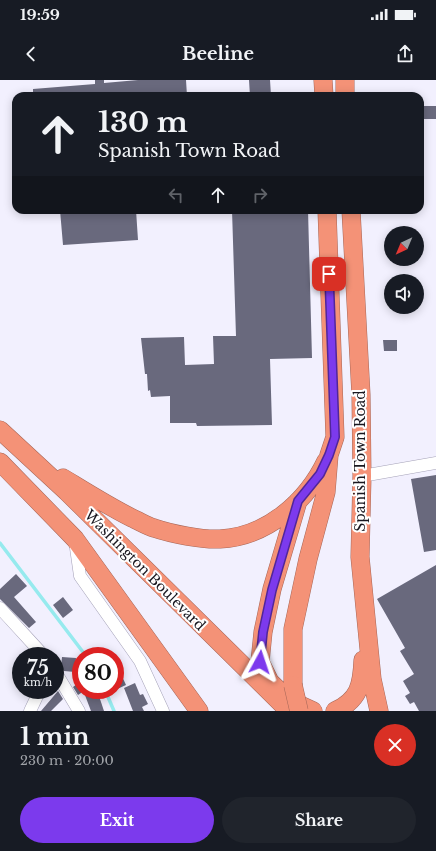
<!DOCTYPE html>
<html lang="en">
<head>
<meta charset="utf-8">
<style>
  body { margin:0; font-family:"Libre Baskerville",serif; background:#20242c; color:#f1f3f6; height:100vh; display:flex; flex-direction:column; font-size:15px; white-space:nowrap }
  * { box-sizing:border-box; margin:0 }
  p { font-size:13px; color:#9ea1a6 }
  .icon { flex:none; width:22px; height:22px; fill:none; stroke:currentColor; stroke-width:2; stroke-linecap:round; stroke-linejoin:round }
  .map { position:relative; height:631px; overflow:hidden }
  .details { display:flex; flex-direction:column; background:#171b24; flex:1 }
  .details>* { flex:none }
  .top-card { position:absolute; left:12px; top:12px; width:412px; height:122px; border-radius:12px; box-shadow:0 2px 10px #0003; background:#171b24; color:#f1f3f6; overflow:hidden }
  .needle { width:26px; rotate:224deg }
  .fabs { position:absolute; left:384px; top:146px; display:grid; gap:8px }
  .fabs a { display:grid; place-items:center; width:40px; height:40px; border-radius:50%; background:#171b24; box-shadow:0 2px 10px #0003; font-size:20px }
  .speed { position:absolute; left:12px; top:567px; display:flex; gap:8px; font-size:20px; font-weight:700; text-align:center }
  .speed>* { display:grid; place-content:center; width:52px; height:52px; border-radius:50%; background:#171b24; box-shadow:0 2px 10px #0003; line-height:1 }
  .speed small { font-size:10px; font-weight:400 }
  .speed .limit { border:6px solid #d22; background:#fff; color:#111 }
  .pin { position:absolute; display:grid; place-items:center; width:34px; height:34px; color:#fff; margin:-17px; border-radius:8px; box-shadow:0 2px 6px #0006 }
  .me { position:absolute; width:44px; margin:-22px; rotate:5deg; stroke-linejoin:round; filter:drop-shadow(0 0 3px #0008) }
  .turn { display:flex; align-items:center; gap:14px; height:84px; padding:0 20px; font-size:18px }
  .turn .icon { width:52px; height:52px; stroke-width:2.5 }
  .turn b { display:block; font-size:28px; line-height:34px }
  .lanes { display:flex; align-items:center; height:38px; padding:0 20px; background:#0003; justify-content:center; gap:20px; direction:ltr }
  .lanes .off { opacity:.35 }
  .round { display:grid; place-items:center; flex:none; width:42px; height:42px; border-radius:21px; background:#20242c }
  .head { display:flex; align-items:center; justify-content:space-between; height:68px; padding:0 20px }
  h1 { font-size:24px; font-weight:700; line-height:30px }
  .primary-button { display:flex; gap:8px; margin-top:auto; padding:8px 20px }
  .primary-button a { flex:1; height:46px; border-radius:24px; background:#7c3aed; color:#fff; font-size:16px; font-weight:700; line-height:46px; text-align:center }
  .primary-button a+a { background:#20242c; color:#f1f3f6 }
  .status { display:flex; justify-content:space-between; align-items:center; height:28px; padding:0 20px; background:#171b24; direction:ltr }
  .status svg { height:11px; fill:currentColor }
  header { display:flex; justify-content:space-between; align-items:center; height:52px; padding:0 20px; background:#171b24; font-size:18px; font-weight:700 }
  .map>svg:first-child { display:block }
</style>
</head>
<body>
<div class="status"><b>19:59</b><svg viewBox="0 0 49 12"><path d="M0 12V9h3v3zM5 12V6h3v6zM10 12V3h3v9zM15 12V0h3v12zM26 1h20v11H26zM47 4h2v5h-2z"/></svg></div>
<header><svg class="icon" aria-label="back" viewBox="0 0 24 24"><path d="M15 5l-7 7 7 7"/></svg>Beeline<svg class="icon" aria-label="share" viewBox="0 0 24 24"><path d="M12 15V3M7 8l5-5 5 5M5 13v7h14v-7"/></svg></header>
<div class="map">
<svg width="436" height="631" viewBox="0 0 436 631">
  <rect width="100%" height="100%" fill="#f2f0fe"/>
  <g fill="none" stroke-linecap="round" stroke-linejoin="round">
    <path stroke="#96eaee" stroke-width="3.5" d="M0,463L86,576
      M105,610L114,631"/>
  </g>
  <path fill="#69697d" d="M95,0H104V3L138,0H186L187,16H33V9L95,4Z
    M249,0H270L271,16H250Z
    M420,26H436V39H420Z
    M60,130H136L138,160L63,165Z
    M232,130H308L312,278L270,279L272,345L197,346L196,343H170V316L151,317L150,310L148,311L147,294H145L141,258L184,257L185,285L214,284L213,256H236Z
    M383,260H397V271H384Z
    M436,395V470L424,472L411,399Z
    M436,485V631H419L414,622L410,624L405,616L410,613L403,601L414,594L400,571L405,568L377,519Z
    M16,494L27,506L14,517L36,542L29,548L0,519V509Z
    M63,517L73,530L63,538L53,525Z
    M62,577L76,578L75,592L64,591L61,587Z
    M115,581L126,605L115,610Z
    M81,601V613L78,615L73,607Z
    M135,603L140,615L143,614L148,624L142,627L144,631H133L124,608Z
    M83,610H97L104,631H91Z
    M58,611L63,619L51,631H41Z"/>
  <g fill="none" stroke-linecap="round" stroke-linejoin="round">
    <defs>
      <path id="minor" d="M362,396L436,383
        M75,461L80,496L140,581L163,631
        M0,528L44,576
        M55,591L79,631
        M30,631L40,610"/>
      <path id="highway" d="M323,0L324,16
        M345,0V16
        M351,130L361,315L362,396L360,477L372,599L379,631
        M0,350L67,412L289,631
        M0,382L75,459L199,631
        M63,398C86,412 108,426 132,438C139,441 147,446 154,448C172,454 202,460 220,459C267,457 307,421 326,381
        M298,421L272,509L263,552L260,582L270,602L289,620L313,631
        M293,605V549L308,479L326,412L329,375L335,357L327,130
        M335,631C359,620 362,605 363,580"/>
    </defs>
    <use href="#minor" stroke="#a5a2b8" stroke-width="13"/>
    <use href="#highway" stroke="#a76758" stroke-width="19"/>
    <use href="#minor" stroke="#fff" stroke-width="12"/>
    <use href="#highway" stroke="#f49277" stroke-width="18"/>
    <defs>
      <path id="highway-bridge" d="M293,605L299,631"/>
    </defs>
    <use href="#highway-bridge" stroke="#a76758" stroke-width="19" stroke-linecap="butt"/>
    <use href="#highway-bridge" stroke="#f49277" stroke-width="18"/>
  </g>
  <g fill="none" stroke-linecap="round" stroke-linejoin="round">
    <defs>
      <path id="route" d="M260,582L263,552L272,510L298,421L320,394L329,375L335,357L329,194"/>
    </defs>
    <use href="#route" stroke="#51269a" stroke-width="10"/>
    <use href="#route" stroke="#7c3aed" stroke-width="7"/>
  </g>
  <g text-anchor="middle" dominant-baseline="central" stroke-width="4" stroke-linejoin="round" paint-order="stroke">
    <g font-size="14" fill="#19171f" stroke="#fff">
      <text transform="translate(360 381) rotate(-90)">Spanish Town Road</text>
      <text transform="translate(145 490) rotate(45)">Washington Boulevard</text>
    </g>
  </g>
</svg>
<div class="fabs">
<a><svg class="needle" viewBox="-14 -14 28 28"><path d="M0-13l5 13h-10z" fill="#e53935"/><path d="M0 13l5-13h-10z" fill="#9ea1a6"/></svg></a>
<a><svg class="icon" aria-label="sound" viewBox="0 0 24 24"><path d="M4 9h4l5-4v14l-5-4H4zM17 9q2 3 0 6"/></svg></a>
</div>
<div class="speed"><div>75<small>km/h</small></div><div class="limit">80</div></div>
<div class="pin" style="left:329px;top:194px;background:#d93025"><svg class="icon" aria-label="arrive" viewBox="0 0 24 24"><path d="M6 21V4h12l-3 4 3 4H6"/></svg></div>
<svg class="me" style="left:260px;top:582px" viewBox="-20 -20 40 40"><path d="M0-17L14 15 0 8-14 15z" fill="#7c3aed" stroke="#fff" stroke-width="4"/></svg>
<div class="top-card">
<div class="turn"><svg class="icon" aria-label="ahead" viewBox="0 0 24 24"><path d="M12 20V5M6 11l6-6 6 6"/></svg><div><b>130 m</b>Spanish Town Road</div></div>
<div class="lanes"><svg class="icon off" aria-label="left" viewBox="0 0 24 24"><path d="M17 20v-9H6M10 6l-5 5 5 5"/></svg><svg class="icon" aria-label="ahead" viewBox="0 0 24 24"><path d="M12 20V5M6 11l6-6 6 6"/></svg><svg class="icon off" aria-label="right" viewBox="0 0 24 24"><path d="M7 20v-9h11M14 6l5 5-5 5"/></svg></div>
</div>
</div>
<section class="details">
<div class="head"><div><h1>1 min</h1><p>230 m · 20:00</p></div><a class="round" style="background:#d93025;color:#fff"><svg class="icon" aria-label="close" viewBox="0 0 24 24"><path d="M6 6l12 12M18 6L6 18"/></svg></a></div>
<div class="primary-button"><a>Exit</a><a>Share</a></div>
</section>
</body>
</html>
